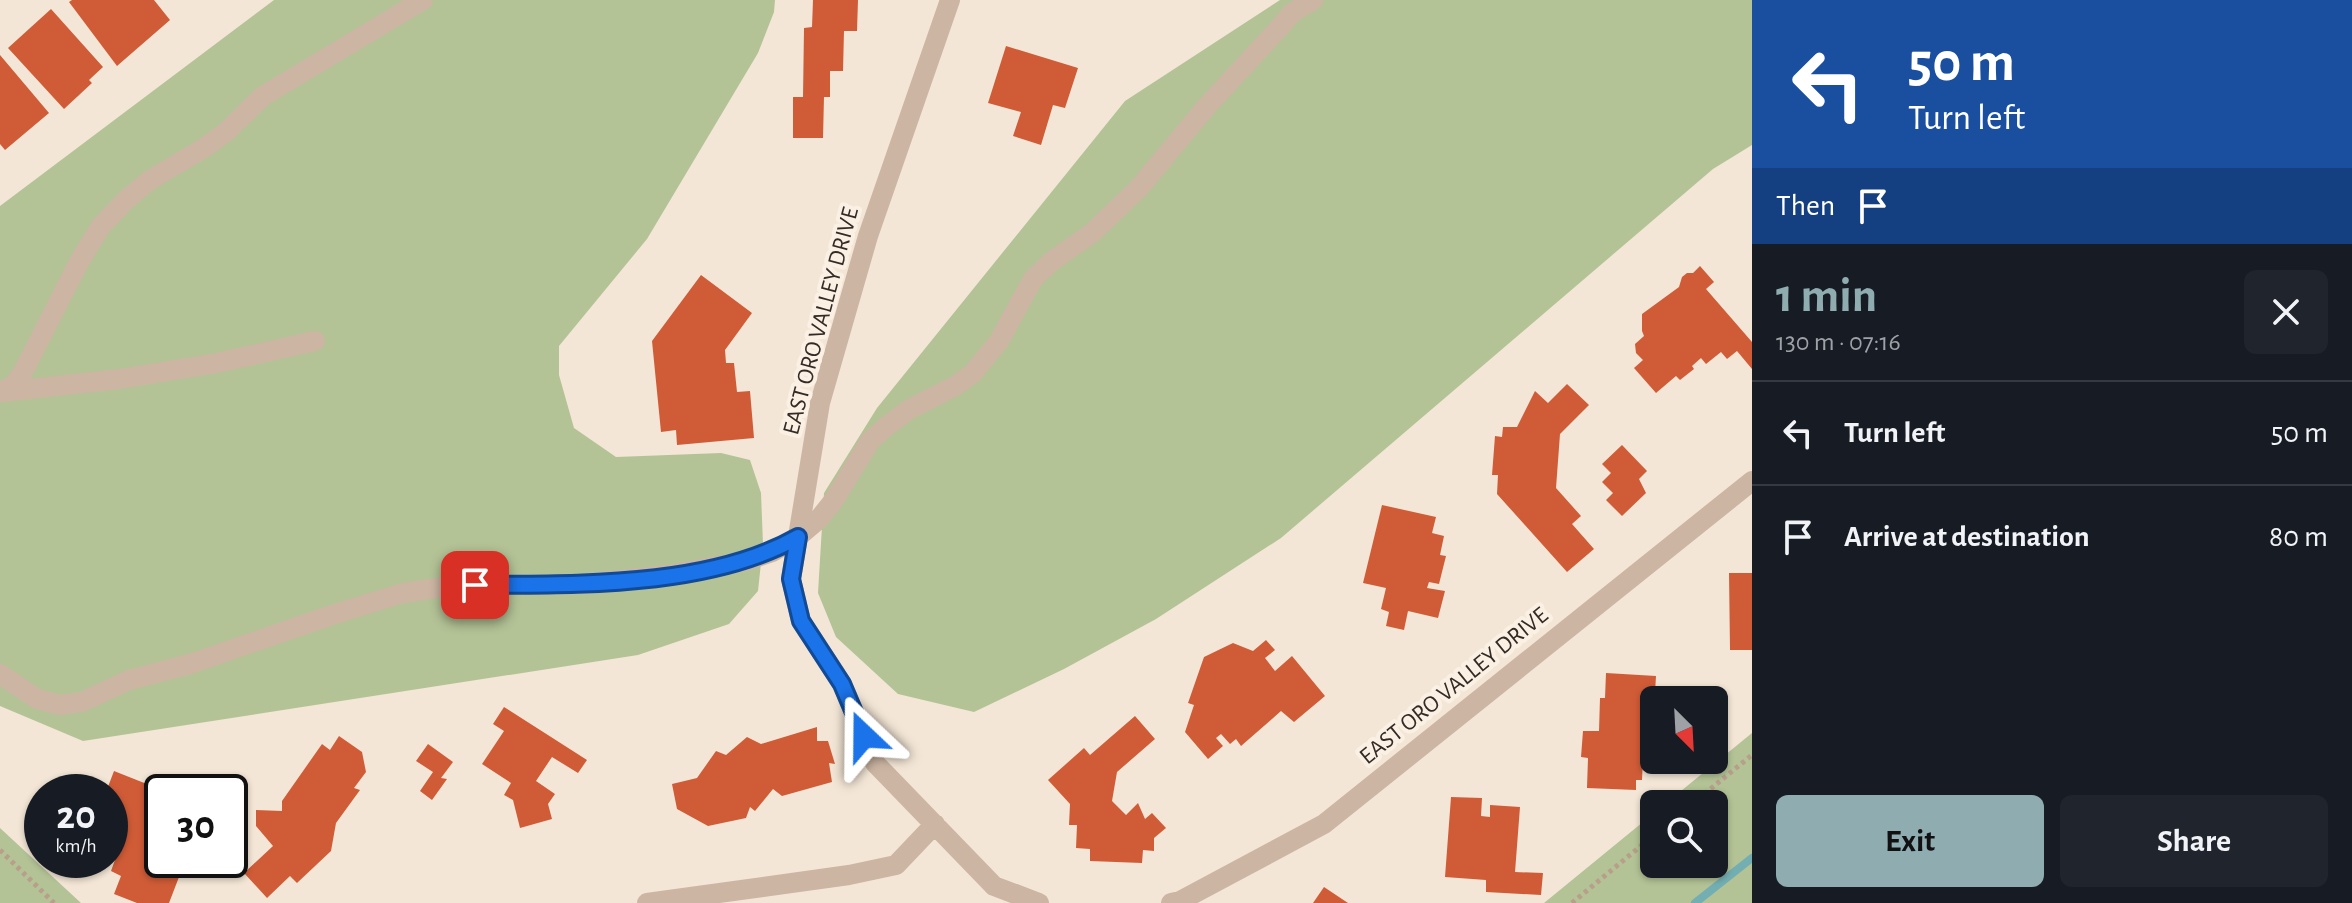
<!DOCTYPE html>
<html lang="en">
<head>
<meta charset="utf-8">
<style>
  body { margin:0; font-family:"Alegreya Sans",sans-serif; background:#20242c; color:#f1f3f6; height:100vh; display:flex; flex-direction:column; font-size:30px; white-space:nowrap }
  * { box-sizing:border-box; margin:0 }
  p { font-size:26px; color:#9ea1a6 }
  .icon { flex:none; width:44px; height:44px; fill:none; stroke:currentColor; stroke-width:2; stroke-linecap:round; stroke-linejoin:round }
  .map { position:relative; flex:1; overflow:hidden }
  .panel { display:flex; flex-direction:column; background:#171b24; width:600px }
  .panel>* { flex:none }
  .banner { background:#1a4fa0; color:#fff; overflow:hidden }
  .needle { width:52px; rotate:156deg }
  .buttons { position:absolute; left:1640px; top:686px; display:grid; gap:16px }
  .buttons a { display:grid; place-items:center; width:88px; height:88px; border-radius:12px; background:#171b24; box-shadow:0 2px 6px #0004; font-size:40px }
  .speed { position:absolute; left:24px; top:774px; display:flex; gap:16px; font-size:40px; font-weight:700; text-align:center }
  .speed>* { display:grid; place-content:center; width:104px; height:104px; border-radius:50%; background:#171b24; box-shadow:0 2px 6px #0004; line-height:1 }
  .speed small { font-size:20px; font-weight:400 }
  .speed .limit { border:4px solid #111; border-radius:12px; background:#fff; color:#111 }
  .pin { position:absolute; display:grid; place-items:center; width:68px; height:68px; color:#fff; margin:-34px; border-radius:16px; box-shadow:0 4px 12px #0006 }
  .me { position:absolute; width:88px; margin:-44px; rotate:337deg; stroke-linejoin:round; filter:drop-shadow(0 0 6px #0008) }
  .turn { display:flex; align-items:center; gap:28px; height:168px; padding:0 24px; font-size:36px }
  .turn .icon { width:104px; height:104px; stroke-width:2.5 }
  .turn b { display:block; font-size:56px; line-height:68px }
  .then { display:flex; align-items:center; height:76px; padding:0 24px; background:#0003; gap:16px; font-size:30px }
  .round { display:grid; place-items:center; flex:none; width:84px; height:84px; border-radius:12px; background:#20242c }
  .overview { display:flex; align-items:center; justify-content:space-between; height:136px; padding:0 24px }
  h1 { font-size:48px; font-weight:700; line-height:60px; color:#8facb0 }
  .primary-button { display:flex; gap:16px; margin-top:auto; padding:16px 24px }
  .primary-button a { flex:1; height:92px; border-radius:12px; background:#8facb0; color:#111; font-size:32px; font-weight:700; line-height:92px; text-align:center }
  .primary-button a+a { background:#20242c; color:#f1f3f6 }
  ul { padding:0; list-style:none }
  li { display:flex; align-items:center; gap:24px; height:104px; padding:0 24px; border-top:2px solid #363941 }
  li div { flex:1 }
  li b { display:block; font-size:30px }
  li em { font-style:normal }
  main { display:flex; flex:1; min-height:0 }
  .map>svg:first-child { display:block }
</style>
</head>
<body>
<main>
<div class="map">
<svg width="1752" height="903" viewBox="0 0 1752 903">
  <rect width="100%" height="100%" fill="#f3e6d6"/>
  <path fill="#b4c396" d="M274,0H775L774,12L758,53L647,239L559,346V375L574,428L616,457L721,453L750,460L761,493L763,544L758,591L729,624L638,655L83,741L0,706V206Z
    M1280,0H1752V145L1713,169L1281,538L1156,619L1064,669L974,712L898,694L836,637L818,593L824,493L877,408L1125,101Z
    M1752,733V903H1544L1654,813V864H1714V804H1665Z
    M0,828L81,903H0Z"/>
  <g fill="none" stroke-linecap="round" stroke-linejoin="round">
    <path stroke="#73afb2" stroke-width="8" d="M1695,903L1752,858"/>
  </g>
  <path fill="#d05c37" d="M72,0H154L170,20L117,66L69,2Z
    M813,0H858L857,31H844L843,71H830V97H824L823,138H793V97H803L804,28L812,27Z
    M51,9L103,67L89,80L92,83L64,109L8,48Z
    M1006,46L1078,68L1065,108L1053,105L1041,145L1013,136L1021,112L988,103Z
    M0,55L49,113L5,150L0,144Z
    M1700,266L1714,282L1706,289L1752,342V369L1737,351L1727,359L1721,352L1706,364L1701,358L1692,366L1694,369L1680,380L1676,376L1656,393L1634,368L1643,360L1636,353L1635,344L1644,336L1642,331V314L1679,287L1682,277L1687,273H1693Z
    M701,275L752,313L725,350L726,363H734L737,392L750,391L754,438L677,445L676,430L661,432L652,341Z
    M1567,384L1589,405L1560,434L1556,488L1581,516L1572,524L1594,549L1567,572L1497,494L1498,475H1492L1495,436L1502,437L1503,427H1517L1535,391L1548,403Z
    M1622,445L1647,471L1639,479L1646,493L1622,516L1606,500L1613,493L1602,482L1611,473L1602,464Z
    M1382,505L1436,517L1432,533L1444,536L1440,555L1446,556L1439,584L1429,582L1427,588L1445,591L1438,618L1408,611L1404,630L1386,626L1389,612L1381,609L1386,588L1363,583Z
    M1729,573H1752V650H1730Z
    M1266,640L1275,650L1265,658L1275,671L1292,656L1325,696L1294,722L1281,711L1241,746L1236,739L1230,744L1221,734L1216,738L1223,746L1208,759L1185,732L1194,705L1188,703L1204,657L1233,643L1253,651Z
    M1606,673L1656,676L1651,759H1643L1642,780H1636V790L1587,788L1588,758L1581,757L1583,731H1599L1600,698H1605Z
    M504,707L587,760L578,773L552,757L536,781L555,794L548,804L552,819L520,828L513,800L504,795L511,783L482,764L504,731L493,724Z
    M1135,716L1155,739L1117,772L1112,801L1126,815L1138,803L1145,819L1152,813L1166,828L1154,838V851L1143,850L1142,863L1090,861V849L1076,848L1077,825H1069L1070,804L1048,780L1084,748L1090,755Z
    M817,727V741H828L835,764L829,763L832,782L782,796L773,789L755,811L750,807L746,818L708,826L677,809L672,784L697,778L716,751L726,755L747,737L761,744Z
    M339,736L362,752L366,772L354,788L360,790L336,823L331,851L297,883L290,876L267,898L244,873L273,846L256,826V810L282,811V801L322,744L330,750Z
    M428,744L453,762L441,778L447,779L432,800L420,791L433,772L416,761Z
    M114,771L162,790V834L154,852L162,855V860H174L184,864L169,903H137L114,894L121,876L111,871L115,860L110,858V792H106Z
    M1451,797L1482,798L1481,816L1490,817V805L1520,807L1515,872L1543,873L1541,895L1486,892V880L1445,877Z
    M1324,887L1348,903H1313Z"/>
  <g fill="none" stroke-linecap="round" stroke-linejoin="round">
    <path stroke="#b79f8c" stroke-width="5" stroke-dasharray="4 4" stroke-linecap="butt" d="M1692,804L1752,755
      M0,850L54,903
      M1572,903L1654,835"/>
    <path stroke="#ccb5a2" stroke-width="20" d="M950,0L868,236L820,403L791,579L801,621L842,684L875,763L994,886L1039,903
      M1,392L14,385L23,372L79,262L101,226L127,199L150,180L204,148L226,132L263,96L423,0
      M3,392L120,379L217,363L315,341
      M0,674L37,699L60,705L82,702L129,680L190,664L335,614L403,593L451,586L582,584L668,575L746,561L772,552L798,537L818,520L834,500L870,441L887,426L908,410L955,386L973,373L999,341L1033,279L1052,261L1092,233L1139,188L1207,106L1280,27L1292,13L1313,0
      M647,903L849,875L896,865L935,824
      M1171,903L1180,901L1324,824L1752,481"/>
  </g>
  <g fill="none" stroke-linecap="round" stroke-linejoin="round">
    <defs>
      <path id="route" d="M475,585C577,584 708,588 798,537L791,579L801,621L842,684L864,736"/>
    </defs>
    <use href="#route" stroke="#114b97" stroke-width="20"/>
    <use href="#route" stroke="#1a73e8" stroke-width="14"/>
  </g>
  <g text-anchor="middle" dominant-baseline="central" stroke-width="8" stroke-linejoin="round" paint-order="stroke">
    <g font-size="24" fill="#352a25" stroke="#faf0e3">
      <text transform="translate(821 321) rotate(-75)">EAST ORO VALLEY DRIVE</text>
      <text transform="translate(1454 686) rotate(-39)">EAST ORO VALLEY DRIVE</text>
    </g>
  </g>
</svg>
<div class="buttons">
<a><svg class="needle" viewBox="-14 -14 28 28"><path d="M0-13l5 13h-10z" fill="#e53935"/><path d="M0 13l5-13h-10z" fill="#9ea1a6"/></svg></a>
<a><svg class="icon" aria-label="search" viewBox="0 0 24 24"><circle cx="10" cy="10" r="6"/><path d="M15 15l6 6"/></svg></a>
</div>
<div class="speed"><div>20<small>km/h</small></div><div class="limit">30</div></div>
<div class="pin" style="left:475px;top:585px;background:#d93025"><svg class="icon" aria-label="arrive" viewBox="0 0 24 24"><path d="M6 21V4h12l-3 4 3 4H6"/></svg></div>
<svg class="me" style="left:864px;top:736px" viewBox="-20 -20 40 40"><path d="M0-17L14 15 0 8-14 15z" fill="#1a73e8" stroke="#fff" stroke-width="4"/></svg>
</div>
<section class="panel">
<div class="banner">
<div class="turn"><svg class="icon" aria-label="left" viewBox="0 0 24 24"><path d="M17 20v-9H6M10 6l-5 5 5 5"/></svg><div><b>50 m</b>Turn left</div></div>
<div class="then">Then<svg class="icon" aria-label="arrive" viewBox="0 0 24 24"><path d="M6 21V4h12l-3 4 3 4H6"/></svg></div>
</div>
<div class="overview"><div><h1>1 min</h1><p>130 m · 07:16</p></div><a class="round"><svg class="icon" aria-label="close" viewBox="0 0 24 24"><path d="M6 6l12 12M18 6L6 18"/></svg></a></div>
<ul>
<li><svg class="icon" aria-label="left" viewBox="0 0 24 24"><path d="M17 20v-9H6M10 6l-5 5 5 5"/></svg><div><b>Turn left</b></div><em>50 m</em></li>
<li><svg class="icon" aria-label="arrive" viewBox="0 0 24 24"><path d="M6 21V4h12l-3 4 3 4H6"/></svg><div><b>Arrive at destination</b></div><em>80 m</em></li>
</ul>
<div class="primary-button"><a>Exit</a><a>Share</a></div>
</section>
</main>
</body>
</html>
